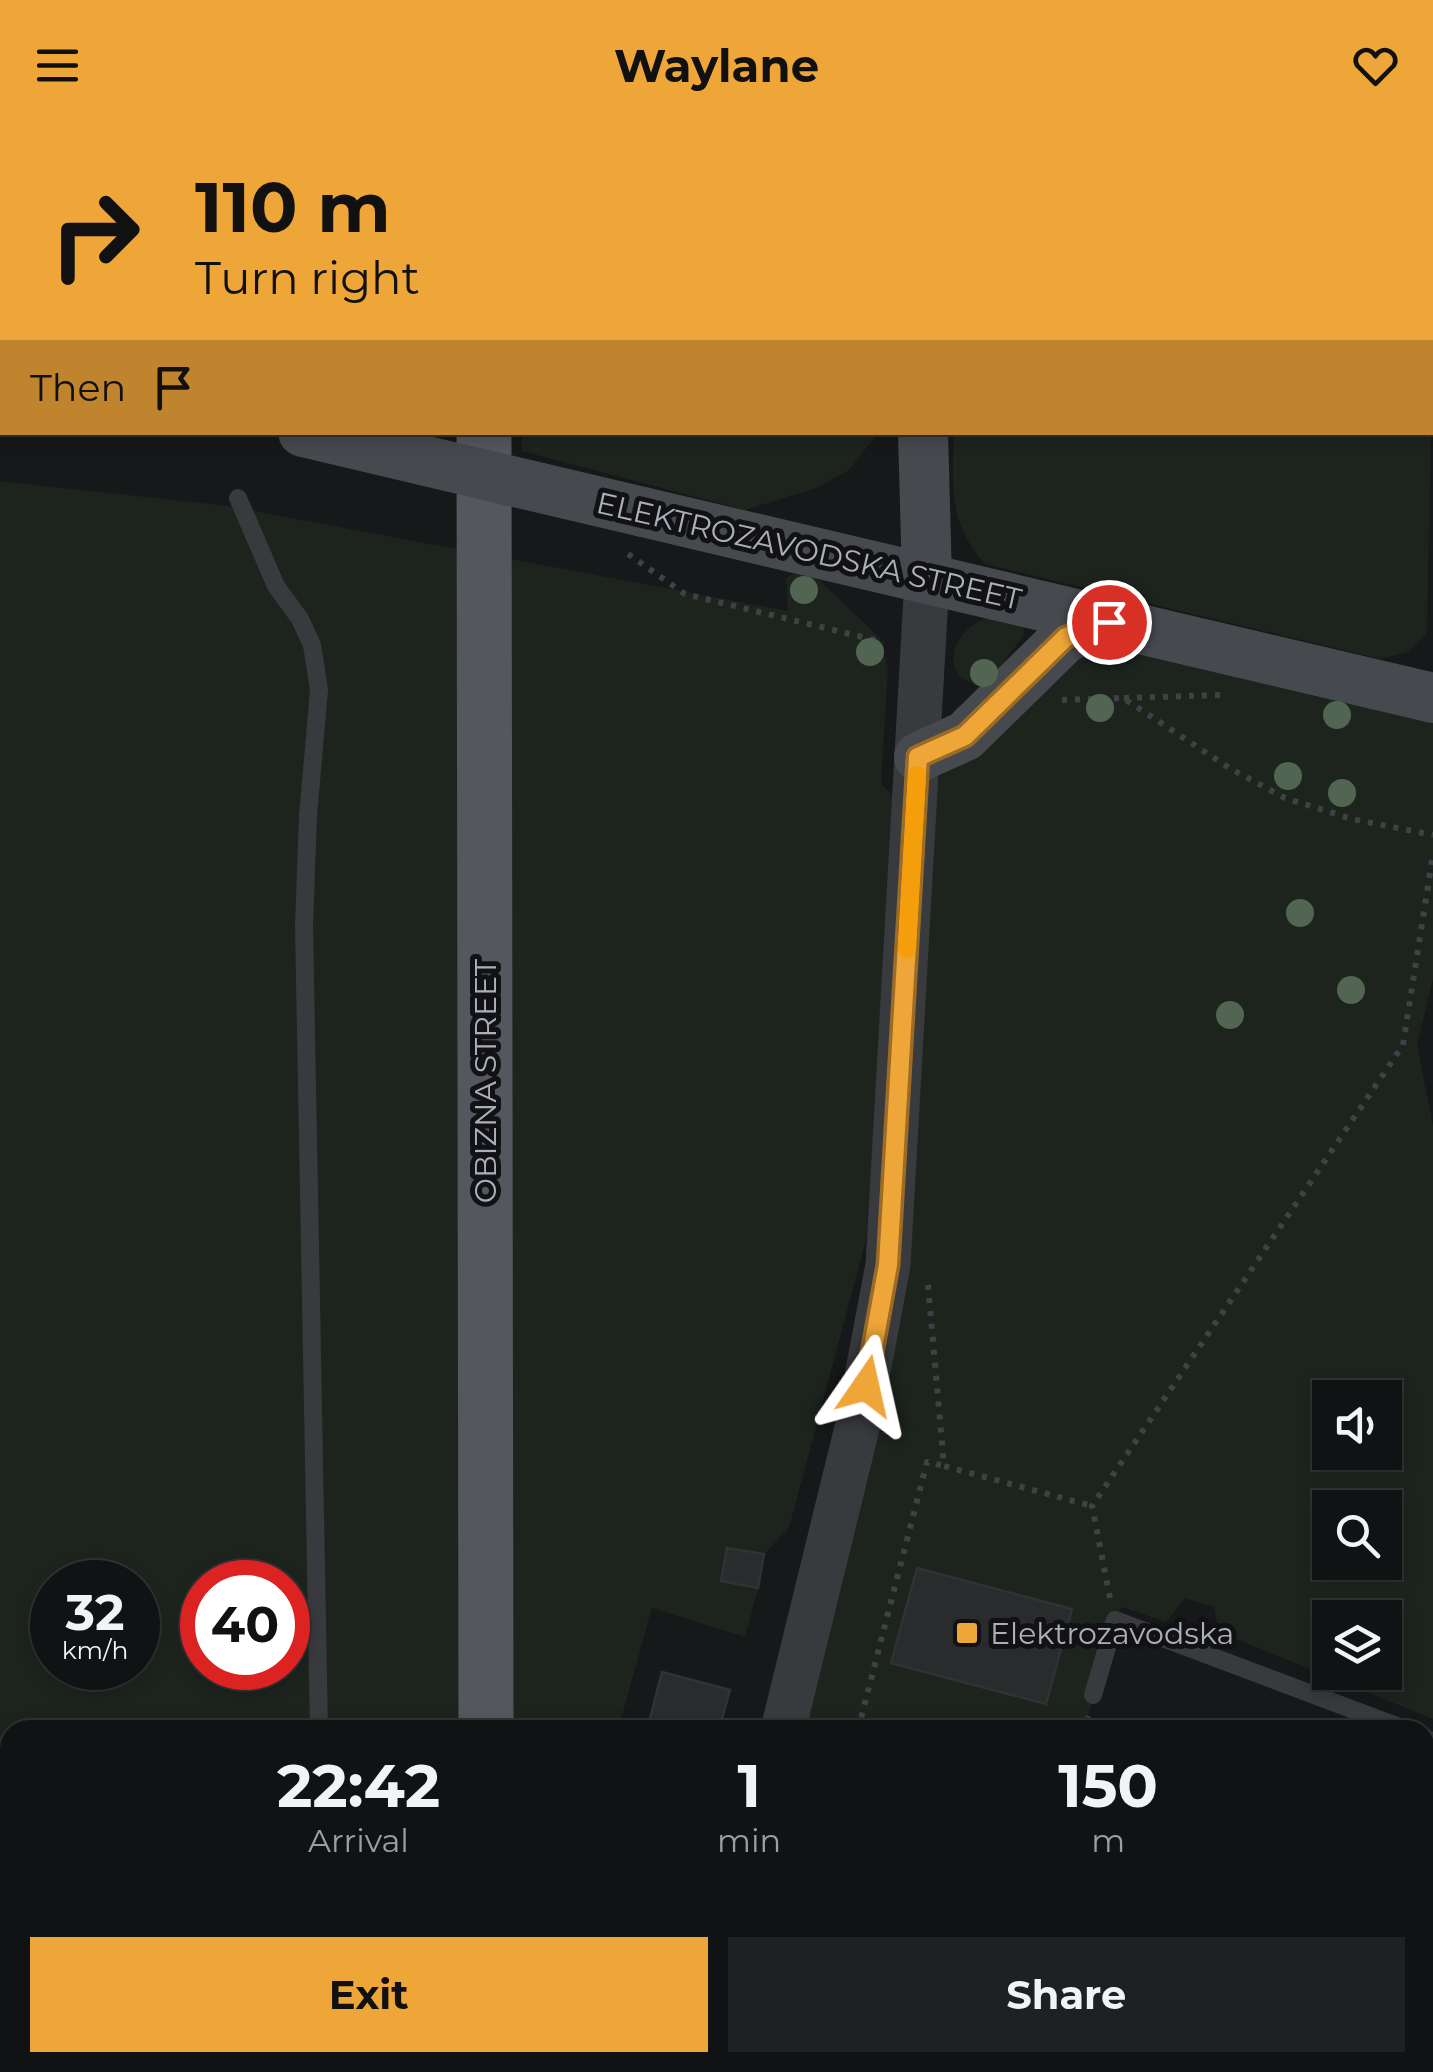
<!DOCTYPE html>
<html lang="en">
<head>
<meta charset="utf-8">
<style>
  body { margin:0; font-family:Montserrat,sans-serif; background:#1e2021; color:#f1f3f6; height:100vh; display:flex; flex-direction:column; font-size:38px; white-space:nowrap }
  * { box-sizing:border-box; margin:0 }
  p { font-size:32px; color:#9c9ea0 }
  .icon { flex:none; width:55px; height:55px; fill:none; stroke:currentColor; stroke-width:2; stroke-linecap:round; stroke-linejoin:round }
  .map { position:relative; flex:1; overflow:hidden }
  .side { position:absolute; left:0px; top:1590px; width:1435px; height:352px; display:flex; flex-direction:column; background:#111213; border-radius:30px 30px 0 0; box-shadow:0 5px 15px #0003,0 0 0 2px #303233 }
  .side>* { flex:none }
  .banner { position:absolute; left:0px; top:0px; width:1435px; height:305px; box-shadow:0 5px 15px #0003,0 0 0 2px #303233; background:#efa639; color:#111; overflow:hidden }
  .tools { position:absolute; left:1312px; top:1250px; display:grid; gap:20px }
  .tools a { display:grid; place-items:center; width:90px; height:90px; border-radius:0px; background:#111213; box-shadow:0 5px 15px #0003,0 0 0 2px #303233; font-size:50px }
  .speed { position:absolute; left:30px; top:1430px; display:flex; gap:20px; font-size:50px; font-weight:700; text-align:center }
  .speed>* { display:grid; place-content:center; width:130px; height:130px; border-radius:50%; background:#111213; box-shadow:0 5px 15px #0003,0 0 0 2px #303233; line-height:1 }
  .speed small { font-size:25px; font-weight:400 }
  .speed .limit { border:15px solid #d22; background:#fff; color:#111 }
  .pin { position:absolute; display:grid; place-items:center; width:85px; height:85px; color:#fff; margin:-42px; border:5px solid #fff; border-radius:50%; box-shadow:0 2px 10px #0007 }
  .me { position:absolute; width:110px; margin:-55px; rotate:11deg; stroke-linejoin:round; filter:drop-shadow(0 0 8px #0008) }
  .turn { display:flex; align-items:center; gap:35px; height:210px; padding:0 30px; font-size:45px }
  .turn .icon { width:130px; height:130px; stroke-width:2.5 }
  .turn b { display:block; font-size:70px; line-height:85px }
  .then { display:flex; align-items:center; height:95px; padding:0 30px; background:#0003; gap:20px; font-size:38px }
  .eta { display:flex; justify-content:space-evenly; align-items:center; height:170px; text-align:center }
  .eta b { font-size:60px; font-weight:700; line-height:70px }
  .action { display:flex; gap:20px; margin-top:auto; padding:20px 30px }
  .action a { flex:1; height:115px; border-radius:0px; background:#efa639; color:#111; font-size:40px; font-weight:700; line-height:115px; text-align:center }
  .action a+a { background:#1e2021; color:#f1f3f6 }
  header { display:flex; justify-content:space-between; align-items:center; height:130px; padding:0 30px; background:#efa639; color:#111; font-size:45px; font-weight:700 }
  .map>svg:first-child { display:block }
</style>
</head>
<body>
<header><svg class="icon" aria-label="menu" viewBox="0 0 24 24"><path d="M4 6h16M4 12h16M4 18h16"/></svg>Waylane<svg class="icon" aria-label="heart" viewBox="0 0 24 24"><path d="M12 20l-8-8c-3-5 5-10 8-4 3-6 11-1 8 4z"/></svg></header>
<div class="map">
<svg width="1433" height="1942" viewBox="0 0 1433 1942">
  <rect width="100%" height="100%" fill="#171819"/>
  <path fill="#1d241e" fill-rule="evenodd" d="M0,0H439L2,2V123Z
    M525,0H890V2H525Z
    M944,0H1433V199L1432,2Z
    M522,303V302L878,303L849,340L816,358L745,380L522,321Z
    M953,303H1431L1427,504L1408,522L1380,529L985,434C946,390 954,358 953,303Z
    M0,351L228,376L788,481L786,449L795,442L815,446L880,508L888,538L881,654L899,672L866,1110L789,1398L764,1424L727,1418L722,1451L758,1458L745,1507L652,1478L618,1600H10V1932L657,1933L655,1942H0ZM52,1452H138V1538H52ZM202,1452H288V1538H202Z
    M999,486L1023,492L1024,505L989,552C935,562 946,490 999,486Z
    M1113,511L1433,585V849L1417,915L1433,996V1589L1219,1502L1214,1477L1185,1468L1166,1492L1122,1477L1115,1490L1084,1600H800L937,649L1084,523ZM1330,1268H1385V1322H1330ZM1330,1378H1385V1432H1330ZM917,1438L1071,1479L1045,1574L891,1533ZM1330,1488H1385V1542H1330Z
    M720,1932H1126L1128,1942H718Z"/>
  <path fill="#2a2b2d" stroke="#313235" stroke-width="2.5" d="M727,1418L764,1424L758,1458L721,1451Z
    M917,1438L1072,1479L1046,1574L891,1533Z
    M662,1542L730,1560L719,1600H647Z"/>
  <g fill="none" stroke-linecap="round" stroke-linejoin="round">
    <path stroke="#3e4145" stroke-width="6" stroke-dasharray="5 8" stroke-linecap="butt" d="M628,424L685,464L883,512
      M1124,568L1221,565
      M1062,570L1123,568L1231,639L1285,668L1352,689L1433,705
      M928,1155L944,1336L1092,1376
      M1110,1468L1092,1376L1403,915L1433,724
      M858,1600L927,1332L944,1336
      M1084,1600L1088,1586
      M1126,1932L1128,1942"/>
    <path stroke="#383a3e" stroke-width="18" d="M238,368L276,456L300,489L312,515L319,560L308,686L304,795L319,1600
      M1093,1565L1115,1490L1407,1600
      M1425,1608L1433,1612
      M1425,1678L1433,1716
      M0,1914H10
      M324,1932V1942"/>
    <path stroke="#383a3e" stroke-width="45" d="M783,1600L858,1294L888,1135L927,449
      M699,1942L701,1932"/>
    <path stroke="#46494e" stroke-width="50" d="M914,0V2
      M0,153L2,155
      M0,232H2
      M923,302L927,449
      M643,382L1433,568
      M919,627L965,606L1066,507L1109,492"/>
    <path stroke="#54575d" stroke-width="55" d="M484,0V2
      M484,302L486,1600
      M486,1932V1942"/>
    <path stroke="#46494e" stroke-width="50" d="M303,302L643,382"/>
  </g>
  <g fill="#516552">
    <circle cx="804" cy="460" r="14"/>
    <circle cx="870" cy="522" r="14"/>
    <circle cx="984" cy="543" r="14"/>
    <circle cx="1100" cy="578" r="14"/>
    <circle cx="1337" cy="585" r="14"/>
    <circle cx="1288" cy="646" r="14"/>
    <circle cx="1342" cy="663" r="14"/>
    <circle cx="1300" cy="783" r="14"/>
    <circle cx="1351" cy="860" r="14"/>
    <circle cx="1230" cy="885" r="14"/>
  </g>
  <g fill="none" stroke-linecap="round" stroke-linejoin="round">
    <defs>
      <path id="route" d="M866,1256L888,1135L918,627L965,606L1066,507L1109,492"/>
    </defs>
    <use href="#route" stroke="#9b6c25" stroke-width="25"/>
    <use href="#route" stroke="#efa639" stroke-width="18"/>
    <path stroke="#f59e0b" stroke-width="18" d="M907,819L917,645"/>
  </g>
  <rect fill="#efa639" stroke="#121214" stroke-width="4" x="955" y="1491" width="24" height="24" rx="5"/>
  <g text-anchor="middle" dominant-baseline="central" stroke-width="10" stroke-linejoin="round" paint-order="stroke">
    <g font-size="30" fill="#aaafb9" stroke="#121214">
      <text transform="translate(809 421) rotate(13)">ELEKTROZAVODSKA STREET</text>
      <text transform="translate(485 951) rotate(-90)">OBIZNA STREET</text>
    </g>
    <g font-size="30" fill="#aaafb9" stroke="#121214" text-anchor="start">
      <text x="990" y="1503">Elektrozavodska</text>
    </g>
  </g>
</svg>
<div class="tools">
<a><svg class="icon" aria-label="sound" viewBox="0 0 24 24"><path d="M4 9h4l5-4v14l-5-4H4zM17 9q2 3 0 6"/></svg></a>
<a><svg class="icon" aria-label="search" viewBox="0 0 24 24"><circle cx="10" cy="10" r="6"/><path d="M15 15l6 6"/></svg></a>
<a><svg class="icon" aria-label="layers" viewBox="0 0 24 24"><path d="M12 4l9 5-9 5-9-5zM3 14l9 5 9-5"/></svg></a>
</div>
<div class="speed"><div>32<small>km/h</small></div><div class="limit">40</div></div>
<div class="pin" style="left:1109px;top:492px;background:#d93025"><svg class="icon" aria-label="arrive" viewBox="0 0 24 24"><path d="M6 21V4h12l-3 4 3 4H6"/></svg></div>
<svg class="me" style="left:866px;top:1256px" viewBox="-20 -20 40 40"><path d="M0-17L14 15 0 8-14 15z" fill="#efa639" stroke="#fff" stroke-width="4"/></svg>
<div class="banner">
<div class="turn"><svg class="icon" aria-label="right" viewBox="0 0 24 24"><path d="M7 20v-9h11M14 6l5 5-5 5"/></svg><div><b>110 m</b>Turn right</div></div>
<div class="then">Then<svg class="icon" aria-label="arrive" viewBox="0 0 24 24"><path d="M6 21V4h12l-3 4 3 4H6"/></svg></div>
</div>
<section class="side">
<div class="eta">
<div><b>22:42</b><p>Arrival</p></div>
<div><b>1</b><p>min</p></div>
<div><b>150</b><p>m</p></div>
</div>
<div class="action"><a>Exit</a><a>Share</a></div>
</section>
</div>
</body>
</html>
